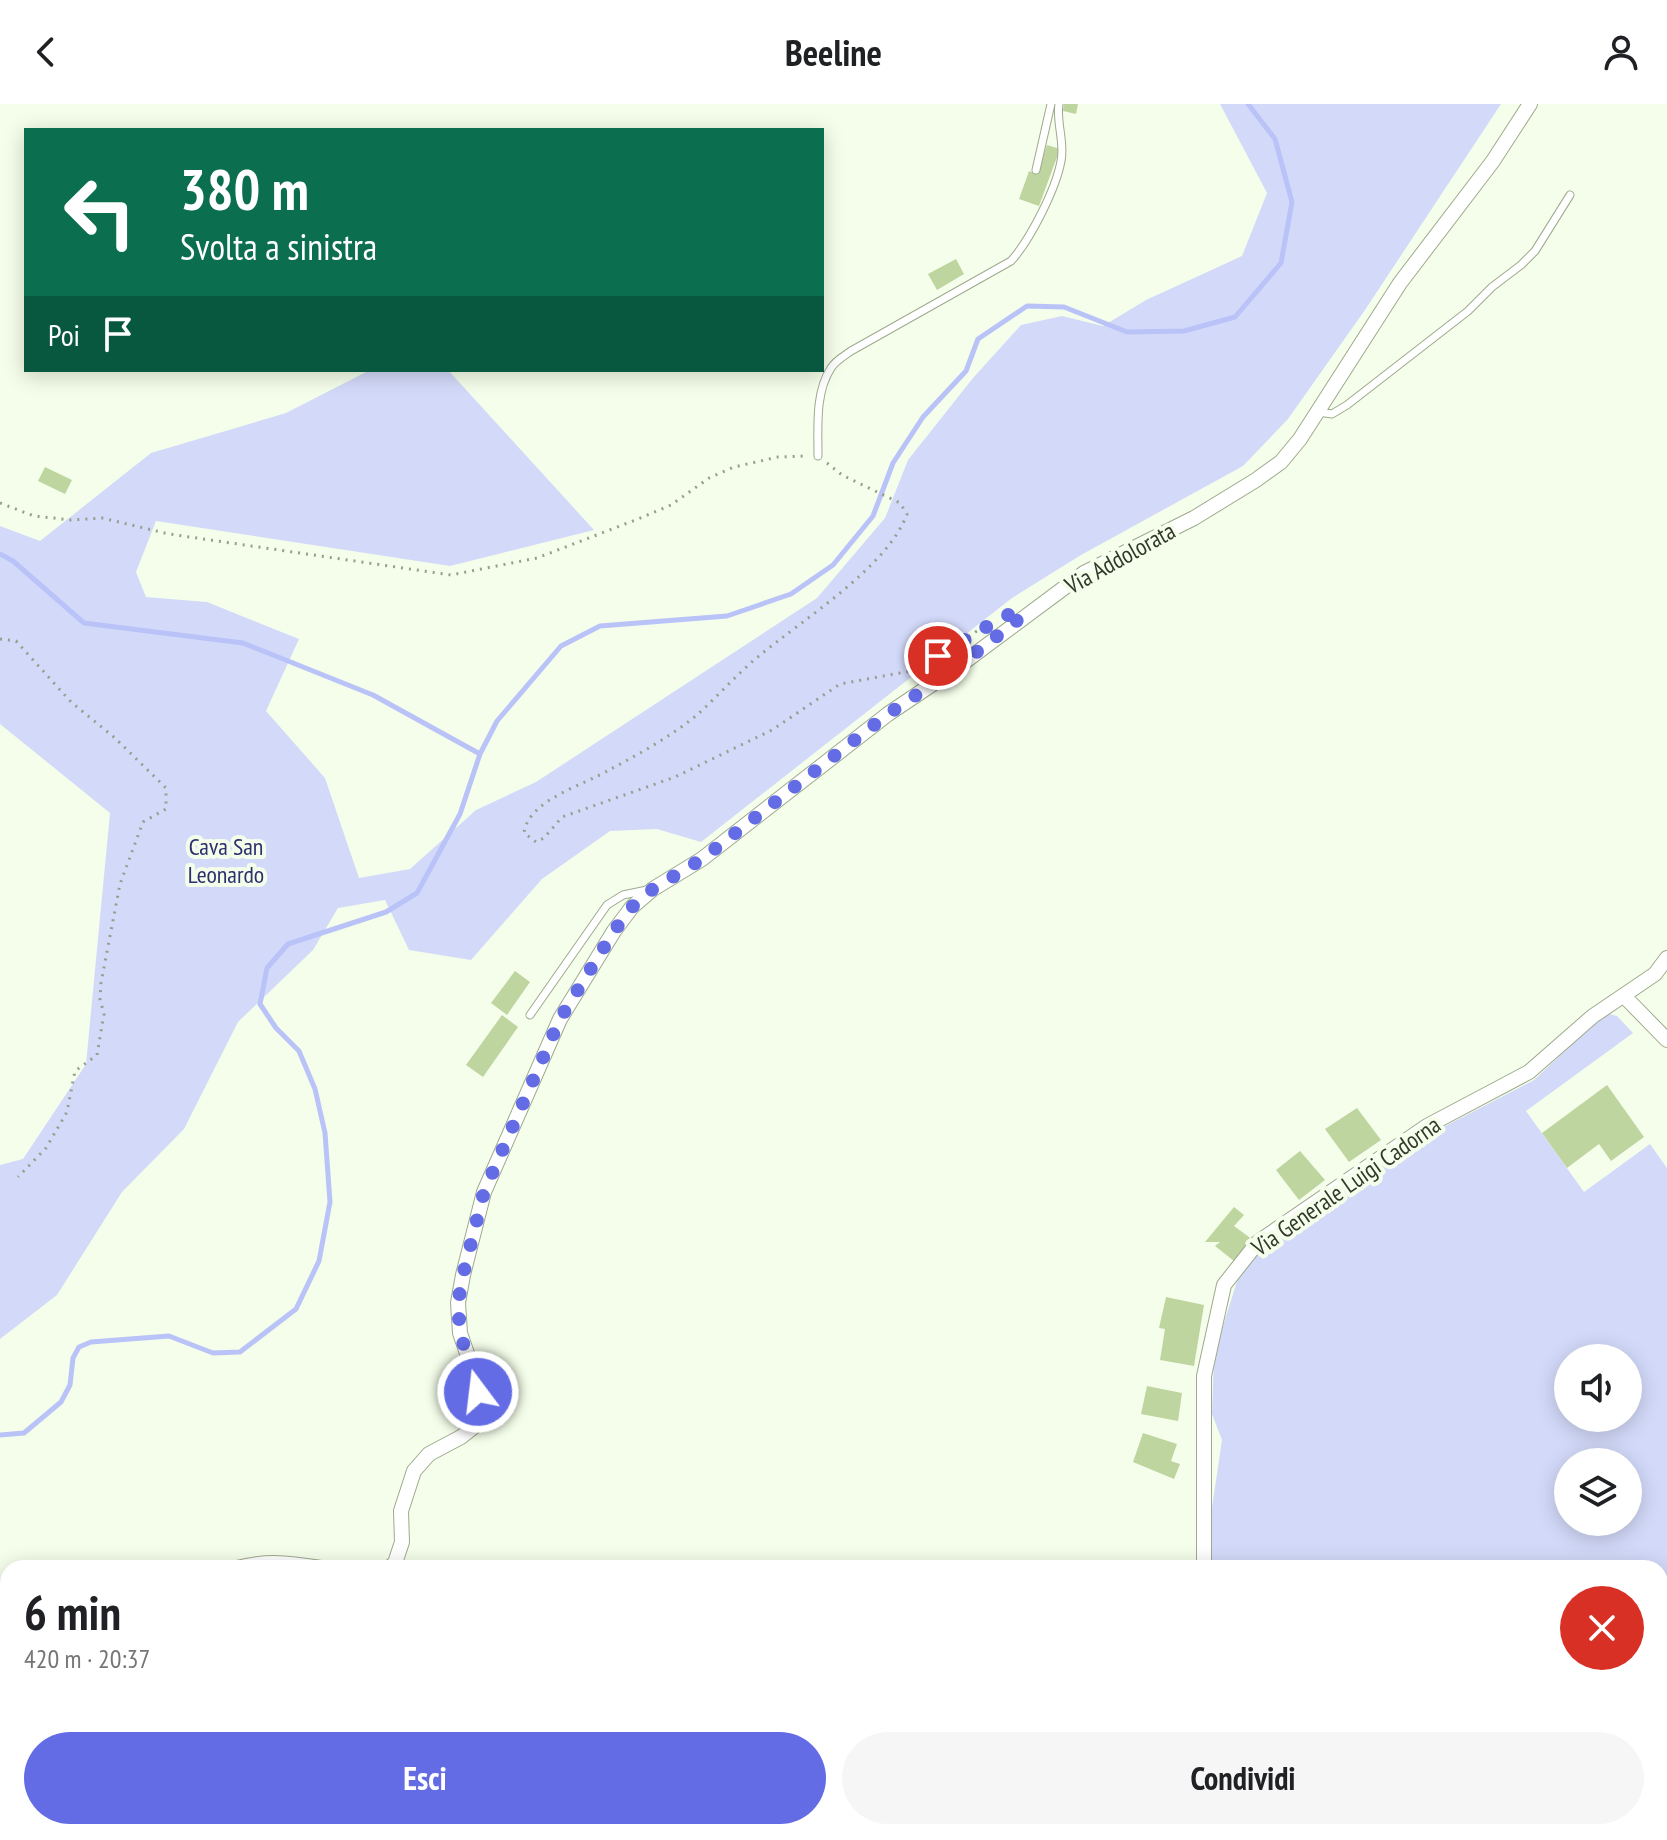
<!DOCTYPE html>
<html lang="it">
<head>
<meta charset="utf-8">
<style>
  body { margin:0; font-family:"PT Sans Narrow",sans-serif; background:#f6f6f6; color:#202124; height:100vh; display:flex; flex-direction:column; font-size:30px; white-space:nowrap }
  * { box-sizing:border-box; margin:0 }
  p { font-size:26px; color:#757577 }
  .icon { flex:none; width:44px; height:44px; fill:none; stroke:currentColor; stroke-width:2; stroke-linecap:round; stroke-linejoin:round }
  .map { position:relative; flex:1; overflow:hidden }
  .panel { position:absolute; left:0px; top:1456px; width:1668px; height:280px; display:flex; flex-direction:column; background:#fff; border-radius:24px 24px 0 0; box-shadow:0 4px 20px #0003 }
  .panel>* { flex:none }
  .guide { position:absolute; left:24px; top:24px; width:800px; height:244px; border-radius:0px; box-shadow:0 4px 20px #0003; background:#0b6e4f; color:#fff; overflow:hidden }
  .buttons { position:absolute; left:1554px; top:1240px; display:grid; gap:16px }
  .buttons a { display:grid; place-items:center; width:88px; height:88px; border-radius:50%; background:#fff; box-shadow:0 4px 20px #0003; font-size:40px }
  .pin { position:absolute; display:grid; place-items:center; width:68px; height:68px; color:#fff; margin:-34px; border:4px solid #fff; border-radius:50%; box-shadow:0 2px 8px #0007 }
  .me { position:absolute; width:88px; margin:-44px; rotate:345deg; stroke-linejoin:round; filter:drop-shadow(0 0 6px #0008) }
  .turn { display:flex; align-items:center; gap:28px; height:168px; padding:0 24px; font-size:36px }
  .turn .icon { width:104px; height:104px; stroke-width:2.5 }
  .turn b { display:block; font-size:56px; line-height:68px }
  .then { display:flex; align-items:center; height:76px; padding:0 24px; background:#0003; gap:16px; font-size:30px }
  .round { display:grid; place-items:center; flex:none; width:84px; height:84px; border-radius:42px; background:#f6f6f6 }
  .overview { display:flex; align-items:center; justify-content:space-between; height:136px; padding:0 24px }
  h1 { font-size:48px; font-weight:700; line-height:60px }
  .primary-button { display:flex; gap:16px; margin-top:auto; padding:16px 24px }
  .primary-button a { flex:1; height:92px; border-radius:48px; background:#646ce5; color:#fff; font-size:32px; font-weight:700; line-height:92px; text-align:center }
  .primary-button a+a { background:#f6f6f6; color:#202124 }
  header { display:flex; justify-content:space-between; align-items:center; height:104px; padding:0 24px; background:#fff; font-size:36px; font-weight:700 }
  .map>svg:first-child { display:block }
</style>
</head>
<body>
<header><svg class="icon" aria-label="back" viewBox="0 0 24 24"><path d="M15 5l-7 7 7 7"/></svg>Beeline<svg class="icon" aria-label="person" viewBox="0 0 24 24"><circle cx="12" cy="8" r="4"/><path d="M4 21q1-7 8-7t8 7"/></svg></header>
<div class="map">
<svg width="1667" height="1736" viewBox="0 0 1667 1736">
  <rect width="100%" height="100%" fill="#f5feea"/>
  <path fill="#d3daf9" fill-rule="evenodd" d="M1220,0H1501L1365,206L1288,315L1243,362L1081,451L1012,494L701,738L657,725L610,727L542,775L471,856L409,846L385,796L338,804L313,846L238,918L184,1025L122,1088L57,1191L0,1235V1061L23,1055L86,960L110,709L0,620V422L40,437L151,349L286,309L370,266H448L594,426L450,462L156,417L136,468L146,493L207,498L299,535L266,607L325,674L359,774L410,765L476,706L536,678L817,494L885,414L908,356L973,274L1021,221L1062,212L1103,222L1146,196L1242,152L1267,89Z
    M1609,910L1617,912L1633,929L1526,1007L1584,1088L1650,1040L1667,1064V1565L1660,1572V1464H1210L1209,1424L1222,1336L1212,1310L1214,1251L1238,1174L1262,1143L1420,1035L1534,976L1599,915ZM1568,1254H1628V1314H1568ZM1568,1358H1628V1418H1568Z
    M1660,1727L1667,1736H1558L1566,1728Z
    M1154,1728H1366L1374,1736H1149Z
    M1387,1728H1503L1495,1736H1379Z"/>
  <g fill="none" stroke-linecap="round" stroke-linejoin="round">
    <path stroke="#b9c3f8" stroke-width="5" d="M0,450L13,457L84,519L243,539L373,591L480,650
      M0,1331L24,1329L61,1298L70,1281L73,1254L79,1243L91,1238L169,1232L213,1249L240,1248L296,1205L319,1157L330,1098L325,1029L315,985L299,947L276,924L260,900L267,864L288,840L386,808L417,789L460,710L480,650L497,617L561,542L600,522L727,512L791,490L833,461L873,412L893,359L923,313L966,267L978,235L1027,202L1064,203L1127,228L1184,227L1235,213L1281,159L1292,98L1275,35L1248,0"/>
  </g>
  <path fill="#bed5a0" d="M1064,0H1078L1076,10L1063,7Z
    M1047,41L1060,45L1039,102L1019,95L1029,67L1037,70Z
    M956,155L964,170L937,186L928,170Z
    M45,363L72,376L65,390L38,377Z
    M515,867L530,878L507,911L491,899Z
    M502,911L518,923L483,973L466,961Z
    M1607,981L1644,1033L1611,1057L1599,1040L1567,1064L1542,1029Z
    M1357,1004L1381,1036L1349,1058L1325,1025Z
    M1300,1047L1325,1076L1299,1096L1276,1066Z
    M1234,1103L1244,1111L1234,1122L1253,1136L1234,1157L1215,1142L1220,1138H1205Z
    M1166,1193L1204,1201L1194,1262L1160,1256L1165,1225L1159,1224Z
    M1147,1282L1182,1289L1178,1317L1141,1310Z
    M1143,1329L1177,1340L1171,1357L1180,1360L1174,1375L1133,1358Z
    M1660,1670L1667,1678V1716L1660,1708Z
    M1119,1728H1136L1131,1736H1115Z
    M1468,1728H1503L1495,1736H1476Z"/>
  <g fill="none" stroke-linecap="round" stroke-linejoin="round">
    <defs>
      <path id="lane" d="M1036,66L1051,0
        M1318,308L1332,310L1347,301L1468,207L1492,183L1521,161L1535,147L1570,91
        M818,352C818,324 815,288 831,264C835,257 844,252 851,247L1011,157C1030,136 1056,85 1061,57C1065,38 1056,19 1059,0
        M530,911L607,801L623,791L647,786"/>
      <path id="street" d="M1624,892L1667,936
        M237,1464C267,1456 291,1459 321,1464
        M389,1464L395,1459L402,1438L401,1407L414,1367L429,1350L461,1333L475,1322L481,1306L474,1270L460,1229L458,1199L463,1171L484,1088L560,915L614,827L632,803L653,785L702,755L888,610L955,565L1084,469L1194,414L1256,376L1281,358L1300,335L1400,179L1493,57L1530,0
        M1204,1464V1272L1224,1181L1258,1138L1427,1022L1529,968L1593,912L1655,870L1667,854
        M0,1543L8,1540
        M1660,1601L1667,1594
        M1138,1736L1142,1728
        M1525,1736L1534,1728"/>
    </defs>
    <use href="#lane" stroke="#9daa8c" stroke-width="9"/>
    <use href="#street" stroke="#9daa8c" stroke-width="16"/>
    <path stroke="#979e8e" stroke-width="3" stroke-dasharray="2 6" stroke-linecap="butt" d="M827,359L842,371L900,399L907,410C888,463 802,516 759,552C737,570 718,592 697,611C670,633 639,650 609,666C584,681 528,696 524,729L536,738L544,734L562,713L675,673L772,626L840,580L916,566L977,527
      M0,399L34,412L71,416L102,414L169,430L451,471L537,454L638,415L671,401L709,374L734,363L778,353L806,352
      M0,535L16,537L71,598L115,634L166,684V705L143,718L120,780L101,879L100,895L104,910L97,951L75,967L67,1008L46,1044L18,1073"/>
    <use href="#lane" stroke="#fff" stroke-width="7"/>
    <use href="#street" stroke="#fff" stroke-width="14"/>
  </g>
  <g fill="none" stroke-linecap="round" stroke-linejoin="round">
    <path stroke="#646ce5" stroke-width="14" stroke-dasharray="0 25.2" d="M478,1288L460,1229L458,1199L463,1171L484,1088L560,915L614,827L632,803L653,785L702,755L888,610L955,565L1024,511H1006L938,552"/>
  </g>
  <g text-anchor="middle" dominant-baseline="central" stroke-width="8" stroke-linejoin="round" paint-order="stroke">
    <g font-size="24" fill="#33382c" stroke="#f5feea">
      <text transform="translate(1120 454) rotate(-29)">Via Addolorata</text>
      <text transform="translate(1346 1082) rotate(-35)">Via Generale Luigi Cadorna</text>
    </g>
    <g font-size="24" fill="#2b306e" stroke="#f5feea">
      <text x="226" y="742">Cava San<tspan x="226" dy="28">Leonardo</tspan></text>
    </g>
  </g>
</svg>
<div class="buttons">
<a><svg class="icon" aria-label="sound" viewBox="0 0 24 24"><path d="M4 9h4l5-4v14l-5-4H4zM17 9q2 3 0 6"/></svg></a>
<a><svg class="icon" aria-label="layers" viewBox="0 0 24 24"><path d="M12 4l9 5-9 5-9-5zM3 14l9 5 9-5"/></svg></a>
</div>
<div class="pin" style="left:938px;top:552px;background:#d93025"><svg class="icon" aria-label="arrive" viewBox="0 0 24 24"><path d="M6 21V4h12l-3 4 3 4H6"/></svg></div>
<svg class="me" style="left:478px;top:1288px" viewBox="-20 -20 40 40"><circle r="17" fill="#646ce5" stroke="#fff" stroke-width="3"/><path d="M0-11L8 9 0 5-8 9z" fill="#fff"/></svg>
<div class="guide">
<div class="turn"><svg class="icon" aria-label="left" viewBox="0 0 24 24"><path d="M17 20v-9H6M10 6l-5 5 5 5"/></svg><div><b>380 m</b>Svolta a sinistra</div></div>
<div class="then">Poi<svg class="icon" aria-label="arrive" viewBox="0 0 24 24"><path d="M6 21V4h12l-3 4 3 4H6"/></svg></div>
</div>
<section class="panel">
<div class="overview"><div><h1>6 min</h1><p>420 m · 20:37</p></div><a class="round" style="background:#d93025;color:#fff"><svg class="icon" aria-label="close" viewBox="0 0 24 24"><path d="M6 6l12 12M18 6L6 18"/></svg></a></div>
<div class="primary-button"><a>Esci</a><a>Condividi</a></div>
</section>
</div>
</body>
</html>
